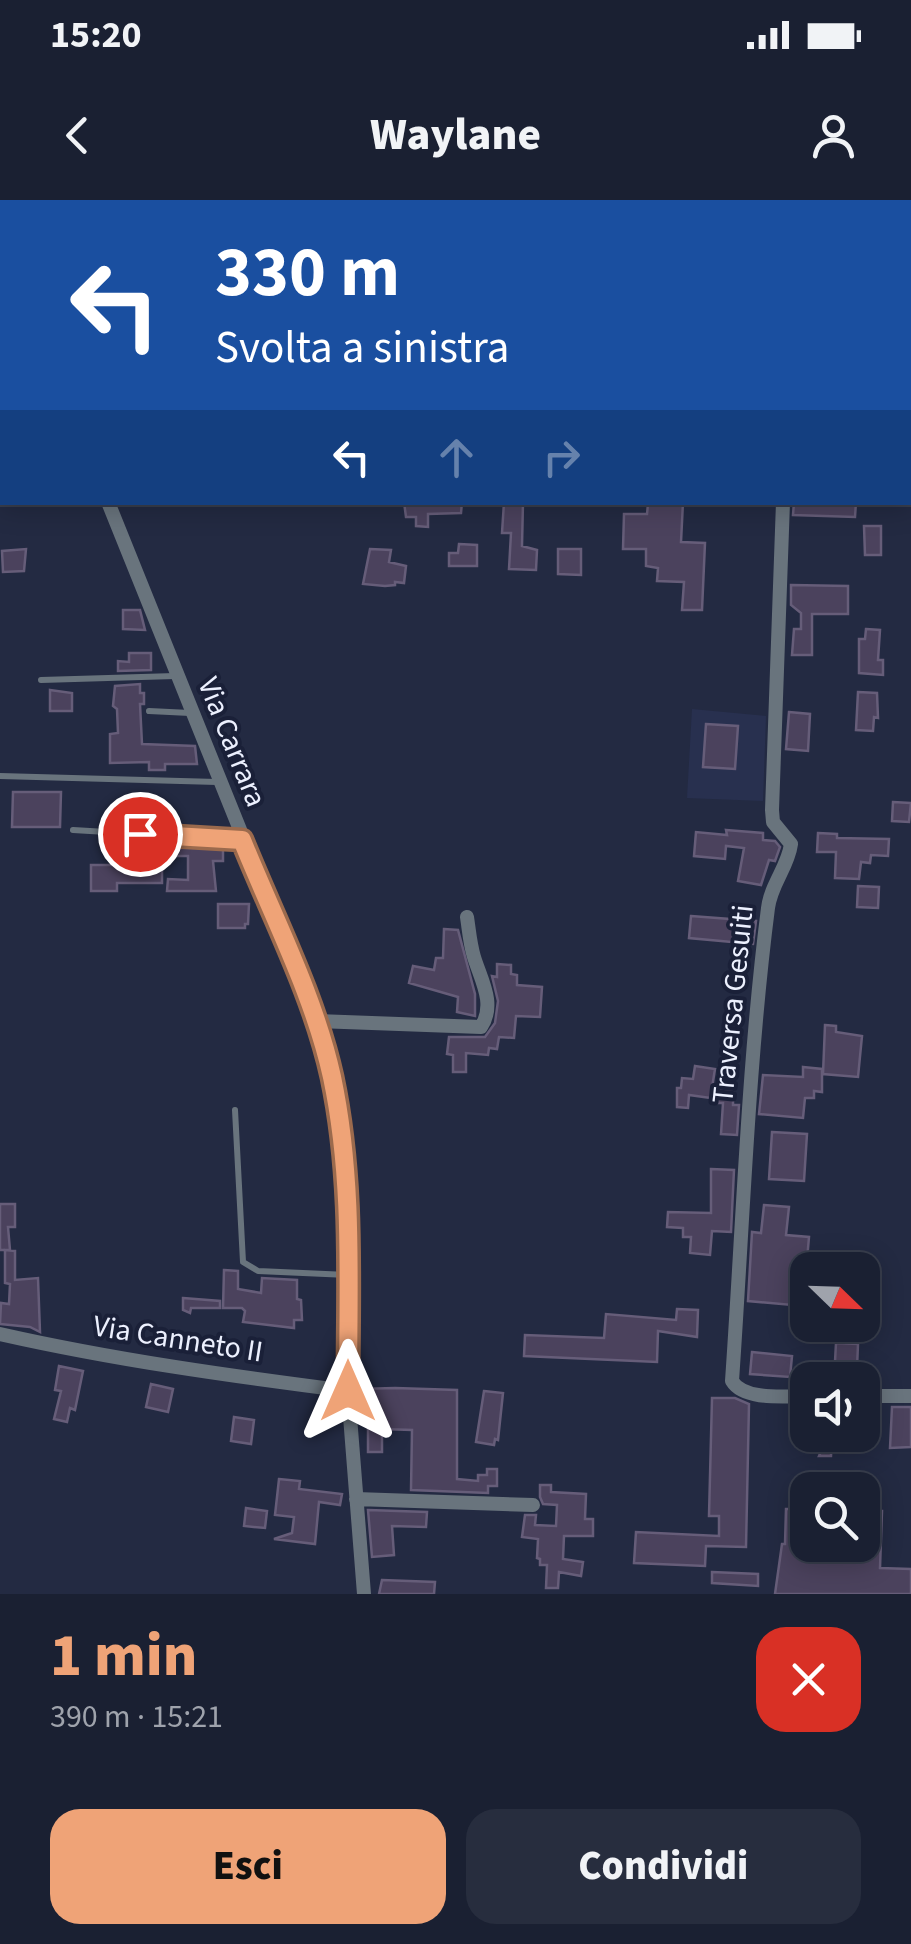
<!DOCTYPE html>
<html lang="it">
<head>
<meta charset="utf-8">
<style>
  body { margin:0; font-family:"Source Sans 3",sans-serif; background:#272d3e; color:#f1f3f6; height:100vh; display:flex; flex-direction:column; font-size:38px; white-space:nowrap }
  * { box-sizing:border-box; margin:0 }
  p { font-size:32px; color:#9fa3ac }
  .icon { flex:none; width:55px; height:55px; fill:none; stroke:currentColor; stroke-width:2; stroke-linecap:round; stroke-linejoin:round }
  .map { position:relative; height:1394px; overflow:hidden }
  .details { display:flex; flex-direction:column; background:#1a2032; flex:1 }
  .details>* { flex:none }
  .guide { position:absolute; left:0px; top:0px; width:912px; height:305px; box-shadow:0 5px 25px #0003,0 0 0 2px #383e4d; background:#1a4fa0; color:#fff; overflow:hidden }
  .needle { width:65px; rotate:113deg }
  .fabs { position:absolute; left:790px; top:1052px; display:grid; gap:20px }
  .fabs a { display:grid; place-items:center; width:90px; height:90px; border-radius:20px; background:#1a2032; box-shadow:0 5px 25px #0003,0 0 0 2px #383e4d; font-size:50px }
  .pin { position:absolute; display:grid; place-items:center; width:85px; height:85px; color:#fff; margin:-42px; border:5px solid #fff; border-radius:50%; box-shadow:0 2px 10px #0007 }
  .me { position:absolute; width:110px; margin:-55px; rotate:0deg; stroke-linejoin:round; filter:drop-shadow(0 0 8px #0008) }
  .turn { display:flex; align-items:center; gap:35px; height:210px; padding:0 50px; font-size:45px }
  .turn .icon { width:130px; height:130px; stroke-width:2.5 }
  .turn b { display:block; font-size:70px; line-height:85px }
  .lanes { display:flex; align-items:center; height:95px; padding:0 50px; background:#0003; justify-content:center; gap:50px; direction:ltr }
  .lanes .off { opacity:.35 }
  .round { display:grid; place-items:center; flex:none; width:105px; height:105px; border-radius:30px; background:#272d3e }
  .head { display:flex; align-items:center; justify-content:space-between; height:170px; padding:0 50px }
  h1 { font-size:60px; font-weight:800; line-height:75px; color:#efa377 }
  .primary-button { display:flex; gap:20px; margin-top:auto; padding:20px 50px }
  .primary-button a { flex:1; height:115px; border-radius:30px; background:#efa377; color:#111; font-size:40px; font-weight:800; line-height:115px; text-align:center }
  .primary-button a+a { background:#272d3e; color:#f1f3f6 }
  .status { display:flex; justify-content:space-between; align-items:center; height:70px; padding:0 50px; background:#1a2032; direction:ltr }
  .status svg { height:28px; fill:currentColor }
  header { display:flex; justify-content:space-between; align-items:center; height:130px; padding:0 50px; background:#1a2032; font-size:45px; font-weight:800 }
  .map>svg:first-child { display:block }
</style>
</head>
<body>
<div class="status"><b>15:20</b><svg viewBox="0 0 49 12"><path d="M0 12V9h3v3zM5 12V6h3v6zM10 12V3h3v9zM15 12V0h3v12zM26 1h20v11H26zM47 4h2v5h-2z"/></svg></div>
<header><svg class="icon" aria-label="back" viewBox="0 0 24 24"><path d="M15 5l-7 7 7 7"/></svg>Waylane<svg class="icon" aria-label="person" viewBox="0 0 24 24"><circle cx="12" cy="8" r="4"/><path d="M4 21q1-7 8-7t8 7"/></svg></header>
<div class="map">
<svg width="911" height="1394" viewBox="0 0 911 1394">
  <rect width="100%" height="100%" fill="#232a42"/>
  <path fill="#28304f" d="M692,509L766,516L763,601L687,598Z"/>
  <path fill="#4b425d" stroke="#665d79" stroke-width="2.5" d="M404,302H462L461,313L428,314V327L416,326V317H406Z
    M504,302H523L522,346L537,350L536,370L509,369L511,333H502Z
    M683,302L681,342L705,343L702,410H682L684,382L657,381L658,368L646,366V349H623L624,314H647L648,304Z
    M794,302H856L855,317L793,315Z
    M864,326H881V355H865Z
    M459,344L477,345V366H449V353H458Z
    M26,349L24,371L3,372L2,351Z
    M370,349L391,350L389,362L406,366L404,383L395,382V385L385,386L363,384Z
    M558,349H581V375L558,374Z
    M791,385L848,386V414H812V455H792L794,429H801V413L791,405Z
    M123,410H140L145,430L123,429Z
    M866,429L880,430L878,460H883V475L859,473V439H865Z
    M129,453H151V470L118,471V461L129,462Z
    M140,484V493H144V504H140L142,544L195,546L197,564H165V570H149V562L110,563V534L118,533L117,509L113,506L115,486Z
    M50,490L72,493V511H50Z
    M858,492L877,493L878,518L874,517L873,531L856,530Z
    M789,512L810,514L808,551L786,549Z
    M706,524L738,526L735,569L703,567Z
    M13,592H61L60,627H12Z
    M893,602L911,603L909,622L892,621Z
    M726,630L763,633V640L775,641L780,647L775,661L769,660L761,685L738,681L744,648L726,646L725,659L694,656L696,632L727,635Z
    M818,633L837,634V638L889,639L888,656L871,655L870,663L861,662L859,679L835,678L836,652H817Z
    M172,645L223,646V661H213L216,691H167L168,679L188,680V656H172Z
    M91,665H162V683H117V691H91Z
    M858,686L879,687L878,708L857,707Z
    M218,704H249L248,724H245V728H218Z
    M691,716L756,721L753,744L689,738Z
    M444,729L458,730L475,794V816L457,812L458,797L409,783L413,766L434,770L436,758H443Z
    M497,764L511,765V774L517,775V785L542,787L540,817L516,816L514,838L499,837L497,849L489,848L488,855L466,853V872H453V855L447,854L449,837H485L495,823L498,801L492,776L497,777Z
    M825,825L836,826V832L862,836L858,877L823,874Z
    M695,866L715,869L712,888L733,887V905H739L737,935L721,934L723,903H718V899L689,895L688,908L677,907V888H681L682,878L693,879Z
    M803,867L822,869V892L814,891V898H805L803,918L759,914L763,875L803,877Z
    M772,932L807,934L804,981L769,979Z
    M711,969L734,970L731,1032L712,1031L710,1055L690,1053L691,1037H683V1028L667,1027L668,1012L711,1013Z
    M0,1004H15V1027H8L10,1050H0Z
    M764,1005L789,1007L786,1035L809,1037L803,1106L748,1101L752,1032L761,1033Z
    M5,1050L15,1051V1080L38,1078L40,1132L30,1127L0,1124L1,1103L9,1104L10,1084L5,1083Z
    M224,1070L238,1071V1089L261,1093L262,1078L297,1080V1099L301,1100L302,1120H294V1128L243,1122L245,1111L242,1108H223Z
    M183,1098L220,1101V1108H191L190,1113L183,1110Z
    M677,1109L698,1110L697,1137L658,1131L657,1162L524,1156L525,1135L604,1138L606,1114L676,1120Z
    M836,1143L858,1144L857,1168L848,1167V1180H834Z
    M752,1152L792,1156L790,1177L750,1174Z
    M59,1166L83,1171L75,1210L70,1208L67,1222L54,1219L61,1191L55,1190Z
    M151,1184L173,1189L168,1212L146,1207Z
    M395,1188L457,1190V1279L478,1281V1275H487V1269H497V1286H488V1293L411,1290L412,1230L382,1229V1252H368V1222H361L359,1189Z
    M484,1191L503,1193L498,1240L495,1239L494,1245L476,1242Z
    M712,1198H735L749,1204L746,1347L706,1346L705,1366L634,1363L636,1332L719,1336V1316H709Z
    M892,1207H911V1247L890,1248Z
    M234,1217L254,1220L251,1244L231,1241Z
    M803,1235H832L831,1256H819L822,1249L802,1247Z
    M279,1279L300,1281L299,1289L342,1294L340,1305L319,1302L315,1344L274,1339L292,1333L294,1317L275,1315Z
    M540,1285H551V1292L586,1294L585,1319H593V1336H564L563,1359L583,1362L581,1376L559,1372L558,1388H546L547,1365H540V1359L537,1358L538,1339L522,1337L525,1315H536L535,1325L556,1326L557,1305L543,1304L540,1297Z
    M246,1308L267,1311L265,1328L244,1326Z
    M786,1309H808V1345H862V1311H882L880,1368L911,1369V1394H775L782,1344H785Z
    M368,1310L427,1312L426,1327L392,1326L394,1355L372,1357Z
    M712,1372L758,1374V1386L712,1383Z
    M382,1380L435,1382L434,1394H379Z"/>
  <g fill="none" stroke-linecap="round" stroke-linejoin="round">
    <path stroke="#69747d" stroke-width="6" d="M41,480L175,476
      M149,511L190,513
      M0,576L217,582
      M73,630L241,640
      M235,910L243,1062L258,1071L348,1075"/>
    <path stroke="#69747d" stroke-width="14" d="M281,2V0
      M0,87L2,91
      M910,228H911
      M108,302L317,821L332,877L348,982V1191L364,1394
      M783,302L772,610L773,622L791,644C788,667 771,684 768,708C748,864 743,1023 732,1181C744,1201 786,1196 808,1196
      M317,821L481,827C496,804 481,780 474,757C470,744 469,730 467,717
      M0,1134C115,1160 231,1176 348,1191
      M862,1196H911
      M356,1299L533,1305"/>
    <path stroke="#69747d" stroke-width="18" d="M0,280H2"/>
  </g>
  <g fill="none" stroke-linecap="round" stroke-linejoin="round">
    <defs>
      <path id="route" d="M140,634L242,640C273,717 314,795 332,877C354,981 348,1086 348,1191"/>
    </defs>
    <use href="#route" stroke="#9b6a4d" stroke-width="25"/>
    <use href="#route" stroke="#efa377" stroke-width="18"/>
  </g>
  <g text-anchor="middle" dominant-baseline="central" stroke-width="8" stroke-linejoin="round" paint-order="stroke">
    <g font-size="30" fill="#ecf0fe" stroke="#1a2038">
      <text transform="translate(232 542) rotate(68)">Via Carrara</text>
      <text transform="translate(733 804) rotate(-84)">Traversa Gesuiti</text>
      <text transform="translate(178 1139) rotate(9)">Via Canneto II</text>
    </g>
  </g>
</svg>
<div class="fabs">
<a><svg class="needle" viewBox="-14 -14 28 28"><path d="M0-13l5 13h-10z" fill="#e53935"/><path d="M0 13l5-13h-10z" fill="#9fa3ac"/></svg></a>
<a><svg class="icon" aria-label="sound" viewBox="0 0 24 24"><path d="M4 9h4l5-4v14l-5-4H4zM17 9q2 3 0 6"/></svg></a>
<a><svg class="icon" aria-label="search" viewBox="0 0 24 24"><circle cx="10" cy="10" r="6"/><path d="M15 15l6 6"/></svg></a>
</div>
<div class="pin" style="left:140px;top:634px;background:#d93025"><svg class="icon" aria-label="arrive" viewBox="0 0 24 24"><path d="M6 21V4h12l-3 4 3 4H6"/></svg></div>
<svg class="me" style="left:348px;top:1191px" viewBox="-20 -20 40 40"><path d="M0-17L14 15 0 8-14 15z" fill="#efa377" stroke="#fff" stroke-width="4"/></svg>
<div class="guide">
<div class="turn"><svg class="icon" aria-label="left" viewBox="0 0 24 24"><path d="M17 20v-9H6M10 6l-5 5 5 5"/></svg><div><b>330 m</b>Svolta a sinistra</div></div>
<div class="lanes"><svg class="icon" aria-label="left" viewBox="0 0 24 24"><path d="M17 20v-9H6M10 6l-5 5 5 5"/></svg><svg class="icon off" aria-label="ahead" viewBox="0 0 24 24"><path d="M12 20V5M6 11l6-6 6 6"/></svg><svg class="icon off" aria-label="right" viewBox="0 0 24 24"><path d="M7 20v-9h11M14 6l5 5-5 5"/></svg></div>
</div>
</div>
<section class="details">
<div class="head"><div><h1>1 min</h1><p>390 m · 15:21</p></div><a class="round" style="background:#d93025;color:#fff"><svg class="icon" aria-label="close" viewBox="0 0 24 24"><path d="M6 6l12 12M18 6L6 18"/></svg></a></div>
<div class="primary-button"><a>Esci</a><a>Condividi</a></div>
</section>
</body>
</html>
